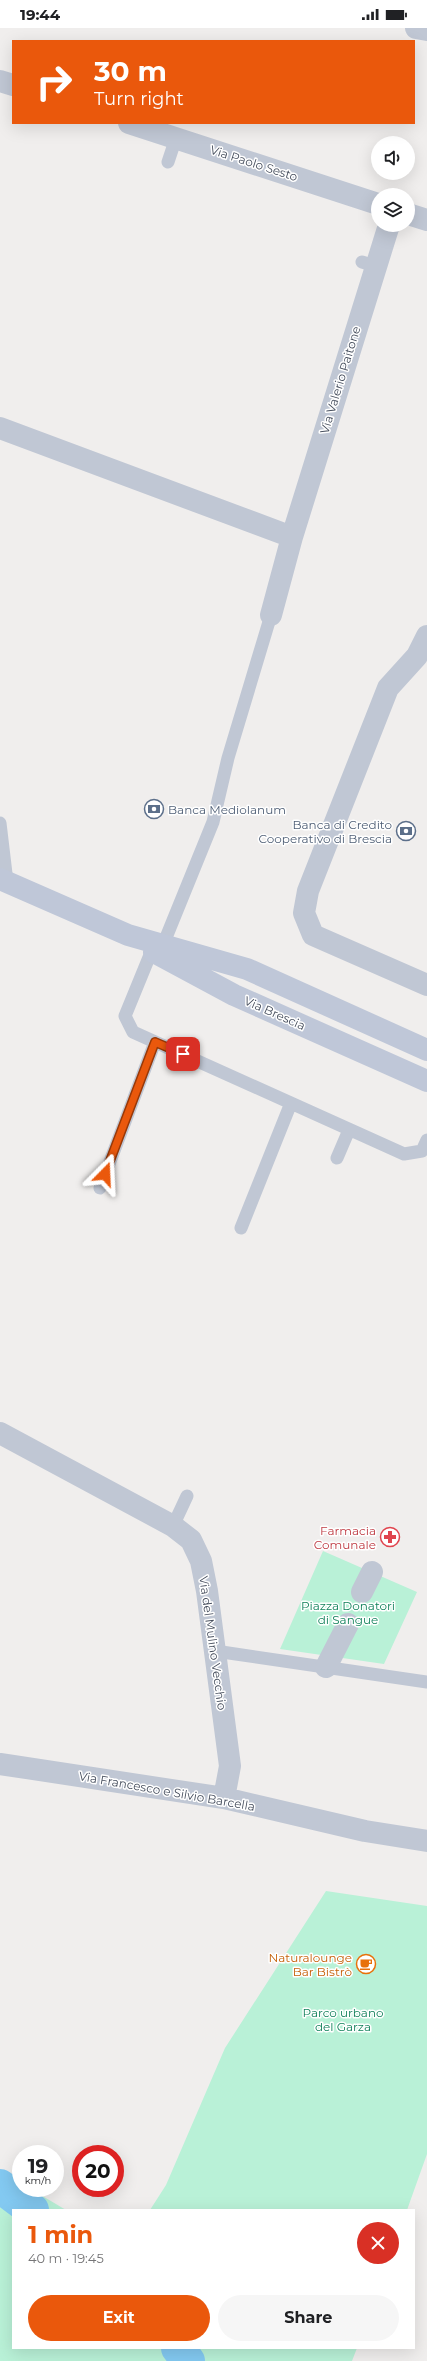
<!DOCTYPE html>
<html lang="en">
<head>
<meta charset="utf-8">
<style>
  body { margin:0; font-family:Montserrat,sans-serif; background:#f6f6f6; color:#202124; height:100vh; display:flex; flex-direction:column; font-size:15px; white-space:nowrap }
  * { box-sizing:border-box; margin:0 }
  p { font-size:13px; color:#757577 }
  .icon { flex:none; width:22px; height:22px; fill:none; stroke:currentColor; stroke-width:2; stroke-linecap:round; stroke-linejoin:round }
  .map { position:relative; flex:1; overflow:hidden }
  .side { position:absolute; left:12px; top:2181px; width:403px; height:140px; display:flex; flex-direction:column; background:#fff; border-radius:0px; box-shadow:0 4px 16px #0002 }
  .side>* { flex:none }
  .hud { position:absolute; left:12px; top:12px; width:403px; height:84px; border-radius:0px; box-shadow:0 4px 16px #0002; background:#ea580c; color:#fff; overflow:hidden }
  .fabs { position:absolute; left:371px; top:108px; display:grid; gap:8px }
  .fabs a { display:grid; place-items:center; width:44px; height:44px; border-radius:50%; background:#fff; box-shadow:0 4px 16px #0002; font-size:20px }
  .speed { position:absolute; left:12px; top:2117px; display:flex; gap:8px; font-size:20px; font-weight:700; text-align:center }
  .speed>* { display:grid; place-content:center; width:52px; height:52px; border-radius:50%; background:#fff; box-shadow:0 4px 16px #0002; line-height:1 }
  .speed small { font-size:10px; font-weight:400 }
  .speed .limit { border:6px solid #d22; background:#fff; color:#111 }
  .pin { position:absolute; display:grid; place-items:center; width:34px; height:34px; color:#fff; margin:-17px; border-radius:8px; box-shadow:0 2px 6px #0006 }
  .me { position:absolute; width:44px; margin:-22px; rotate:21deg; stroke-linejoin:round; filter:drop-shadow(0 0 3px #0008) }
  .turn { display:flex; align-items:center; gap:14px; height:84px; padding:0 16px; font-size:18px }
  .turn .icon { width:52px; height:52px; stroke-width:2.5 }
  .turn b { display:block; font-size:28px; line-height:34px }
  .round { display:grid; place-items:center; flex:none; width:42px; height:42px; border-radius:21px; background:#f6f6f6 }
  .overview { display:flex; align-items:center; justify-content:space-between; height:68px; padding:0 16px }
  h1 { font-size:24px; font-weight:700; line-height:30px; color:#ea580c }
  .primary-button { display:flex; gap:8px; margin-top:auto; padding:8px 16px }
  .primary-button a { flex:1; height:46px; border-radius:24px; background:#ea580c; color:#fff; font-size:16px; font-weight:700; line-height:46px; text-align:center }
  .primary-button a+a { background:#f6f6f6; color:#202124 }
  .status { display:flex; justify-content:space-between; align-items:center; height:28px; padding:0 20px; background:#fff; direction:ltr }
  .status svg { height:11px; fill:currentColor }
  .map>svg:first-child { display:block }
</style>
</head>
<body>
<div class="status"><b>19:44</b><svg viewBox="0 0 49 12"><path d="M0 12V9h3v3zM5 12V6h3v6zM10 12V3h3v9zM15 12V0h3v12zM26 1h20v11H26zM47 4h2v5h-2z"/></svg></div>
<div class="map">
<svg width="427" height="2333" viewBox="0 0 427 2333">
  <rect width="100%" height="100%" fill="#f0eeed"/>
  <path fill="#b9f1d7" d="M323,1523L417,1564L384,1636L280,1621Z
    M326,1863L427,1878V2126L407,2182H150L166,2157L225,2020Z
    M0,2143L21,2155V2160H29L66,2182H13V2320H357L352,2333H0Z"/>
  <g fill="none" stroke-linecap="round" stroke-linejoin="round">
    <path stroke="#83c9f1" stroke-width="34" d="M0,2158L32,2182
      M178,2320L188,2333"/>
    <path stroke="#c0c7d4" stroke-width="13" d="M168,134L176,110
      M362,234L375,238
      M0,795L7,854
      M163,917L213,794L228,730L271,587
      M152,922L125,988L133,1004L404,1126L422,1123L427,1112
      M337,1130L349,1102
      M100,1160L155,1014
      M241,1200L291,1075
      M173,1498L187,1468
      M215,1623L427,1654"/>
    <path stroke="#c0c7d4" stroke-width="22" d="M416,0L427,2
      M0,53L13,57
      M129,95L378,176
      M408,186L427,192
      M0,400L292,509L389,197
      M271,587L292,509
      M427,608L417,628L388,660L308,863L304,885L313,907L427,957
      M0,1405L173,1498L191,1512L201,1533L207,1563L230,1738L224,1770
      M362,1564L372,1544
      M326,1639L348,1596
      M0,1736L224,1770L365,1803L427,1813"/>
    <path stroke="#bfc7d8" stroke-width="22" d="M0,851L128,907L247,941L427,1022
      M154,924L234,967L427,1053"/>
  </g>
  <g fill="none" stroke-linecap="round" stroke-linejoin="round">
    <defs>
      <path id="route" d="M105,1146L155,1014L183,1026"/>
    </defs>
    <use href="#route" stroke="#983908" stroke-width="10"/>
    <use href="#route" stroke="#ea580c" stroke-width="7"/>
  </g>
  <defs>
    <symbol id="bank-ring" viewBox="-11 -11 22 22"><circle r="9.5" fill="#fff" stroke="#5c6f8a" stroke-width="1.5"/><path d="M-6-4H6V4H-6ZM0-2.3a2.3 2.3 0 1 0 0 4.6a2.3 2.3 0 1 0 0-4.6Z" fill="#5c6f8a"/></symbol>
    <symbol id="pharmacy-ring" viewBox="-11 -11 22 22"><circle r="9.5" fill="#fff" stroke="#e0444e" stroke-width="1.5"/><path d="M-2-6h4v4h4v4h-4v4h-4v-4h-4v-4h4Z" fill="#e0444e"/></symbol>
    <symbol id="cafe-ring" viewBox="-11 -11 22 22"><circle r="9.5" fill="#fff" stroke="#e8710a" stroke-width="1.5"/><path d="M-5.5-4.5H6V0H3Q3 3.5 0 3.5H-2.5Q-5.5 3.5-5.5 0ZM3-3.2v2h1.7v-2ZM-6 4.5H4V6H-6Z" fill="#e8710a"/></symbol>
  </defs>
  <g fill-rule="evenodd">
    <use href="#bank-ring" x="143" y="770" width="22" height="22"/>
    <use href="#bank-ring" x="395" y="792" width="22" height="22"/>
    <use href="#pharmacy-ring" x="379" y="1498" width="22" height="22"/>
    <use href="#cafe-ring" x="355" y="1925" width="22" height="22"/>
  </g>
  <g text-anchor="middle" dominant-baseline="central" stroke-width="3" stroke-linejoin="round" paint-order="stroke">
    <g font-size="12" fill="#454d5c" stroke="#fff">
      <text transform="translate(254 135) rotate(18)">Via Paolo Sesto</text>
      <text transform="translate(340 352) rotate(-73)">Via Valerio Paitone</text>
      <text transform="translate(275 985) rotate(24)">Via Brescia</text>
      <text transform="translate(213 1615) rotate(82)">Via del Mulino Vecchio</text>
      <text transform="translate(167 1763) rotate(10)">Via Francesco e Silvio Barcella</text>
    </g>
    <g font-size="12" fill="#4e5e75" stroke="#fff" text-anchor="start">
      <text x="168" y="781">Banca Mediolanum</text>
      <text x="392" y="796" text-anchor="end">Banca di Credito<tspan x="392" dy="14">Cooperativo di Brescia</tspan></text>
    </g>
    <g font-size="12" fill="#be3a42" stroke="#fff" text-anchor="end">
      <text x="376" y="1502">Farmacia<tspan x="376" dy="14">Comunale</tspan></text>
    </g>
    <g font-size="12" fill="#11815a" stroke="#fff">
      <text x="348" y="1577">Piazza Donatori<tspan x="348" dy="14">di Sangue</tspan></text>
      <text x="343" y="1984">Parco urbano<tspan x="343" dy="14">del Garza</tspan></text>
    </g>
    <g font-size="12" fill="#c56008" stroke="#fff" text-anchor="end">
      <text x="352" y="1929">Naturalounge<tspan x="352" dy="14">Bar Bistrò</tspan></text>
    </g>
  </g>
</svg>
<div class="fabs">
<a><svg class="icon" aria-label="sound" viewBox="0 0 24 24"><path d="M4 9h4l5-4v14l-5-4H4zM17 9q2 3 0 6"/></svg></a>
<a><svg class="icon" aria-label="layers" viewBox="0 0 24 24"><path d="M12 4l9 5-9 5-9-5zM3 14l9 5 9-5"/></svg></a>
</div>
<div class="speed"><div>19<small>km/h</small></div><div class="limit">20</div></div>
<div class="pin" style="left:183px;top:1026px;background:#d93025"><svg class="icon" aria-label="arrive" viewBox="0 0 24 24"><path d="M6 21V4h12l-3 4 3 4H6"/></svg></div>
<svg class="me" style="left:105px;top:1146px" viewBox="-20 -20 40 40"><path d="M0-17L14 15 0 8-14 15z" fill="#ea580c" stroke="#fff" stroke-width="4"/></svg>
<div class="hud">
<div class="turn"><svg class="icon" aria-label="right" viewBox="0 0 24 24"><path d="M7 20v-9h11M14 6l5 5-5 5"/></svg><div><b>30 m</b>Turn right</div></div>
</div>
<section class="side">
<div class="overview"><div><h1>1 min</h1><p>40 m · 19:45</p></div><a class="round" style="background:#d93025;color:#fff"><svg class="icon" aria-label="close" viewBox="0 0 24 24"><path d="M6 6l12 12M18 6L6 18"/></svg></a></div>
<div class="primary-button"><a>Exit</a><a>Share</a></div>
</section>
</div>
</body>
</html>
